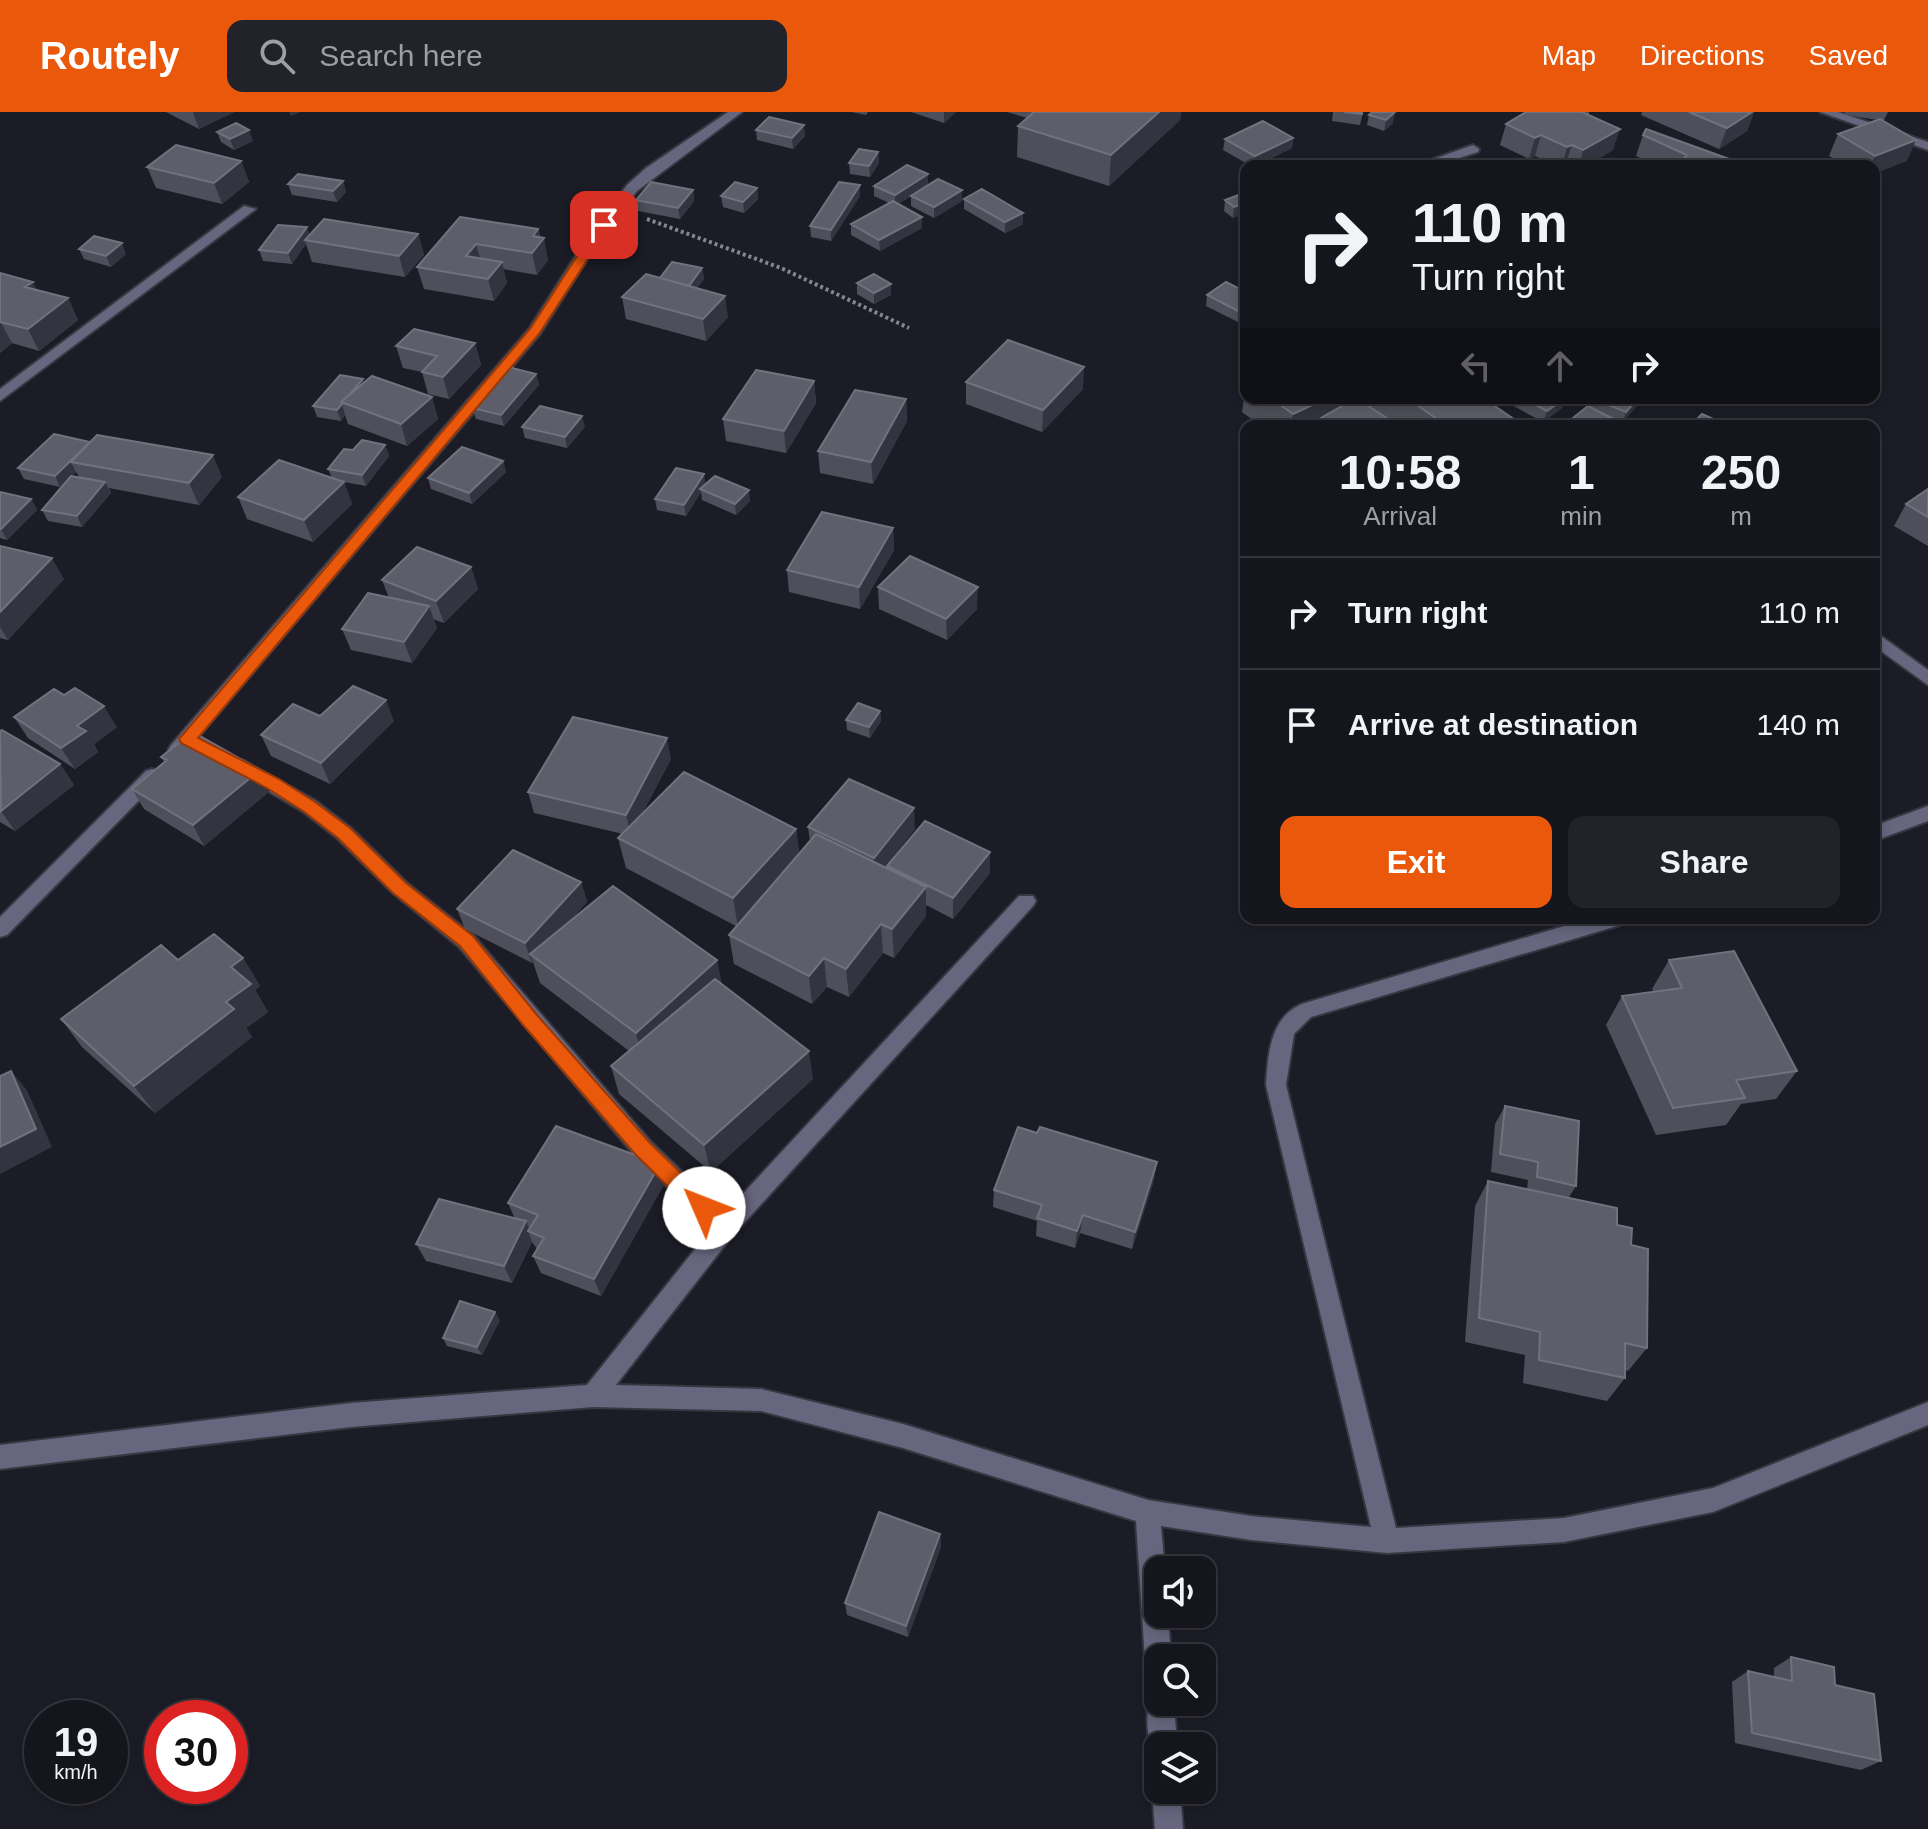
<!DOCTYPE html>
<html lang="en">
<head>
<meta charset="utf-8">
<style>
  body { margin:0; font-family:Arial,sans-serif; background:#22222a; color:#f1f3f6; height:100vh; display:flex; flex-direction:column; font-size:30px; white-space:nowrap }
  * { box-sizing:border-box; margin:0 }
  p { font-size:26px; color:#9d9fa4 }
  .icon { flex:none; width:44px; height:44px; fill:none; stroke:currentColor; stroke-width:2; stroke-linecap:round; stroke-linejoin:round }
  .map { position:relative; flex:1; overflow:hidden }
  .side { position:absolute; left:1240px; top:308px; width:640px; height:504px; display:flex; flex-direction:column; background:#15151d; border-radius:16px; box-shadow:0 4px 12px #0003,0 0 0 2px #34343b }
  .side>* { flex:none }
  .top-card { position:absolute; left:1240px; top:48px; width:640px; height:244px; border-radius:16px; box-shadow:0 4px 12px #0003,0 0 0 2px #34343b; background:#15151d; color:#f1f3f6; overflow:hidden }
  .buttons { position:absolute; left:1144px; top:1444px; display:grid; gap:16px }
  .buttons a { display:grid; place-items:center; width:72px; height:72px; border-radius:16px; background:#15151d; box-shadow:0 4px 12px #0003,0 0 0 2px #34343b; font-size:40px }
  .speed { position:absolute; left:24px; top:1588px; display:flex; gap:16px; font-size:40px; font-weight:700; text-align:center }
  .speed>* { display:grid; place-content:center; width:104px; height:104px; border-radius:50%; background:#15151d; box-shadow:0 4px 12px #0003,0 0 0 2px #34343b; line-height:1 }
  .speed small { font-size:20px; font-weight:400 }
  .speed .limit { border:12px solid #d22; background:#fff; color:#111 }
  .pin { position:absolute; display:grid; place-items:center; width:68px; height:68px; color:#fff; margin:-34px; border-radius:16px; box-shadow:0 4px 12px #0006 }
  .me { position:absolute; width:88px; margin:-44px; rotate:314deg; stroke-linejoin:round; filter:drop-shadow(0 0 6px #0008) }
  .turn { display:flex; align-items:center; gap:28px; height:168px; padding:0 40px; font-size:36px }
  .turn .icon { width:104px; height:104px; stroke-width:2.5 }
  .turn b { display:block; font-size:56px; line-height:68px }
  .lanes { display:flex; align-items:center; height:76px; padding:0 40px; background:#0003; justify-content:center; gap:40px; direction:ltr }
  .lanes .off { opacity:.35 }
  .eta { display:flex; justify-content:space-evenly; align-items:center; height:136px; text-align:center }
  .eta b { font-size:48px; font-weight:600; line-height:56px }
  .action { display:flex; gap:16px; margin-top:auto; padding:16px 40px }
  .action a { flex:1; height:92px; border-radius:16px; background:#ea580c; color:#fff; font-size:32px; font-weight:600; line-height:92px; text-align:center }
  .action a+a { background:#22222a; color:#f1f3f6 }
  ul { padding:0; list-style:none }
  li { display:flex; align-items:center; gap:24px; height:112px; padding:0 40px; border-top:2px solid #34343b }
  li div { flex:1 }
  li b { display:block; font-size:30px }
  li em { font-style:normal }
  header { display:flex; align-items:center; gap:48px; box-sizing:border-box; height:112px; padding:0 40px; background:#ea580c; color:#fff }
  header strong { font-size:38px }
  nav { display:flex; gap:44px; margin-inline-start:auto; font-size:28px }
  .search { width:560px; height:72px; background:#22222a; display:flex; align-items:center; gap:20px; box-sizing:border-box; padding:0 28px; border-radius:16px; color:#9d9fa4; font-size:30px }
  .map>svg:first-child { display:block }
</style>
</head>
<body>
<header>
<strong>Routely</strong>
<div class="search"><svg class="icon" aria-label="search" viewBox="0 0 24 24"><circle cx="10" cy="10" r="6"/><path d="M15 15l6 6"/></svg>Search here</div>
<nav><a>Map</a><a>Directions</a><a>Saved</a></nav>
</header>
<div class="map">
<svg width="1928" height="1717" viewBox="0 0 1928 1717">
  <rect width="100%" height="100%" fill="#1c1c27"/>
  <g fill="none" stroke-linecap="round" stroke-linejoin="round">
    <defs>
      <path id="minor" d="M728,0H742L637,79L598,130L540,222L183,643H171L168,638L171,633L529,217L585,129L627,73L646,56Z
        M1820,0H1838L1928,30V38Z
        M1473,33L1479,37L1478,40L1434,54H1414Z
        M244,94L256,97L0,289V277Z
        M1874,519L1928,558V573L1874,534Z
        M242,648L316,689L351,716L407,771L473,823L651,1030L725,1101L1019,784H1033L1036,789L1033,794L733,1123L616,1273L761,1277L903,1312L1148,1388L1251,1404L1371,1415L1266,973C1268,942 1270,903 1305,891L1591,806H1627L1624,811L1617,814L1311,905L1294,922L1286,973L1396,1416L1564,1406L1713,1376L1928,1290V1313L1713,1400L1564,1430L1387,1441L1251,1428L1161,1414L1165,1458H1158V1502H1168L1171,1546H1158V1561L1149,1557L1145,1548L1136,1409L903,1336L761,1299L593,1295L351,1315L0,1357V1333L351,1291L587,1273L711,1117L635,1044L459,835L393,781L337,726L302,699L236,660L233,655L236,650Z
        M152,657L158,659L161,664L158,669L7,823L0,825V805L146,659Z
        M1928,694V709L1874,729V714Z
        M1158,1578V1590H1174L1177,1634H1158V1645C1145,1633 1145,1596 1152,1581Z
        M1156,1668L1158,1678H1180L1183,1717H1155L1152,1678Z"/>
    </defs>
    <use href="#minor" stroke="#373742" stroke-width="4"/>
    <path stroke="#868690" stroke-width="4" stroke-dasharray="3 3" stroke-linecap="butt" d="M647,107L781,156L909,216"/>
    <use href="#minor" fill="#67667e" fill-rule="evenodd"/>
  </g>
  <path fill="#4f4f5b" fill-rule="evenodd" d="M166,0H234L199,17Z
    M851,0H868L866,3Z
    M911,0H956L944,11Z
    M1007,0H1181L1180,8L1109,74L1017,45L1018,14L1027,6Z
    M1333,0H1363L1360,13L1332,9Z
    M1526,0H1589V3L1613,38L1586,54H1556L1535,44L1529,47L1500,33L1506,12Z
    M1642,0H1754L1747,19L1719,37L1641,3Z
    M1845,0H1888L1884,8H1881L1907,49L1874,54H1847L1829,44L1838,22L1878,8L1845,3Z
    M1369,3L1393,11L1384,19L1367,13Z
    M756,18L805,24L793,37L757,28Z
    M217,20L253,29L234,38L221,30Z
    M1643,23L1729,47L1726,54H1657L1636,44Z
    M1293,26L1292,36L1255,54H1251L1223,38L1225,27Z
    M878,40L879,51L870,65L850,62L849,51Z
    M241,49L249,70L222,92L156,76L147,55Z
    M343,69L346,80L337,90L292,83L288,72Z
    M860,73V84L831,129L811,125L810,114Z
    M928,73L962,78V89L934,106L911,94V84L898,92L922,116L880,139L851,123V112L889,91L874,84V74Z
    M757,76L758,87L744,101L723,95L721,84Z
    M693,78L694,89L680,107L638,99L636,88Z
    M1246,83L1233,106L1224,99L1225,88Z
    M964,87L1023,112L1005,121L964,97Z
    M460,105L538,117L548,148L537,163L503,157L507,171L494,189L424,177L417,155Z
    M418,122L424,143L405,165L312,150L306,132L292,152L263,149L259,138L309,123Z
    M79,137L126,142L111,155L84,147Z
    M702,156L704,167L697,176L728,205L706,229L626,207L622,185L660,166Z
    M0,161L33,170L36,178L68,186L78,208L39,239L12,231L0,241Z
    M857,171L891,183L874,192L857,182Z
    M1246,180V214L1206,194L1207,183Z
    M475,231L481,253L449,287L428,282L422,260L403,256L396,234Z
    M536,262L539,273L504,314L476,307L472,296Z
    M814,269L816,291L786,341L726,329L723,307Z
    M966,270L1083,277L1042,320L966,292Z
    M364,271L432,285L438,307L407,334L348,312L345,303L341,309L317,305L313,294Z
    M1246,273V286H1483L1524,314H1261L1242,300Z
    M1499,286H1566L1562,296L1543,310Z
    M1591,286L1639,291L1622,311L1616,309L1627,314H1567L1568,310L1588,295Z
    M1753,286H1783L1779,294Z
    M906,287L907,309L873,372L820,361L818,339Z
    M522,315H585L567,336L525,326Z
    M54,322L222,365L199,393L109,376L111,381L82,415L48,409L42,398L60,375L24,367L18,356ZM76,360L80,366L72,364Z
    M385,333L389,344L366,374L344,370L352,392L313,430L247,407L238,385L332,366L328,357L353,338Z
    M503,349L506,360L472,392L431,377L428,366Z
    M706,373L750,389L736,403L702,388L701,380L686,404L657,398L655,387Z
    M1928,377V434L1894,414L1906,392Z
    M0,380L31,387L37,398L7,428L0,426Z
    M893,416L894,438L860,497L789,480L787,458Z
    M0,434L64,467L8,528L0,526Z
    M471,455L478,477L444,511L433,507L437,516L412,551L351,538L342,517L389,486L382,468Z
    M878,475L977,497L947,528L879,497Z
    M880,599L881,609L870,626L847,618L846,608Z
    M320,604L394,609L330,672L271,644L261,623Z
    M14,605L117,615L94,632L98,640L75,657L28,626Z
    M0,619L60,652L74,673L15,719L0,710Z
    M161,645L260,658L271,678L204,734L144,697L132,677L164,650Z
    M671,647L642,702L796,717L799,741L810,729L808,715L915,717L885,755L887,756V754L990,761L953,807L926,793V804L894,846L883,841L849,885L827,875L812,892L734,852L729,823L736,814L626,756L618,726L623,722L534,701L528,680Z
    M581,770L587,790L569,810L717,848L721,871L813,967L711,1060L619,982L611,954L629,939L540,871L533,850L532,851L465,817L457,797Z
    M243,846L260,874L255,878L268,900L246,916L252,925L155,1001L82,935L61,907L178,848Z
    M1669,848L1797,959L1776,987L1741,992L1726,1013L1656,1023L1606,913L1622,884L1654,880L1652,877Z
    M1505,994L1576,1074L1569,1085L1617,1113L1631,1133L1647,1236L1628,1259L1625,1258V1266L1607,1289L1523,1271L1525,1243L1465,1230L1475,1094L1488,1069L1527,1077L1528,1068L1491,1060L1495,1012Z
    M660,1052L666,1069L601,1184L541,1161L533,1144L537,1137L532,1130L512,1171L426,1149L416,1132L515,1107L508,1091Z
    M1154,1068L1132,1137L1080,1121L1075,1136L1036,1124L1037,1109L993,1095L994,1078Z
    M500,1208L482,1243L447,1234L443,1226Z
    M940,1422L941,1435L908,1525L847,1503L845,1491Z
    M1791,1545L1835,1573L1881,1649L1861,1658L1735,1631L1732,1570L1748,1559L1774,1565V1556Z"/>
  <path fill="#343440" d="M193,0H234L199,17Z
    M289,0H301L291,4Z
    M944,0H956L944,11Z
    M1159,0H1181L1180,8L1109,74L1111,43Z
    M1395,0L1393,11L1384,19L1386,8Z
    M1752,0H1754L1747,19L1719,37L1727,16Z
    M804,13L805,24L793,37L792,26Z
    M1620,17L1613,38L1586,54H1579L1583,38Z
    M249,18L253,29L234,38L230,27Z
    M1541,23L1535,44L1529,47L1535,26Z
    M1293,26L1292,36L1253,54L1255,44Z
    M1916,28L1907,49L1874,62V54H1870L1875,44Z
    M1572,33L1565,54H1562L1567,35Z
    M878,40L879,51L870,65L869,54Z
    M241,49L249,70L222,92L214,71Z
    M928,62V73L895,94V83Z
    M343,69L346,80L337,90L333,79Z
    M860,73V84L831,129V118Z
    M757,76L758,87L744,101L743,90Z
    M693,78L694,89L680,107L678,96Z
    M962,78V89L934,106V95Z
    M1246,91V101L1233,106L1234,95Z
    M1023,101V112L1005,121V110Z
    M922,105V116L880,139L879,128Z
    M307,115L311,126L305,128L306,132L292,152L288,141Z
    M538,117L541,130L544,126L548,148L537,163L532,141L533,124Z
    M418,122L424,143L405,165L399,144Z
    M122,131L126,142L111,155L106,144Z
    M476,132L482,153L471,165L466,144Z
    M502,150L507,171L494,189L488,167Z
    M702,156L704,167L687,189L685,178Z
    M33,170L43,191L25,175Z
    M891,172V183L874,192V181Z
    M725,184L728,205L706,229L703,207Z
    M68,186L78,208L39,239L28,217Z
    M0,209L12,231L0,241Z
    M475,231L481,253L449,287L443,265Z
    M1084,255L1083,277L1042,320L1043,298Z
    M536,262L539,273L504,314L501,303Z
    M363,267L366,278L343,291Z
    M814,269L816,291L786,341L784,319Z
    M432,285L438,307L407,334L401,312Z
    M1327,286H1370L1368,295L1328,314H1291L1293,302Z
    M1566,286L1562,296L1543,310L1547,299Z
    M1638,286H1641L1639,291L1622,311L1626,300Z
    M906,287L907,309L873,372L871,350Z
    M342,292L345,303L341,309L337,298Z
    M582,304L585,315L567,336L565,325Z
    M90,330L71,350L76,360L60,375L55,364Z
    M385,333L389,344L366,374L362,363Z
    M213,343L222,365L199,393L189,371Z
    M503,349L506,360L472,392L469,381Z
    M704,362L706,373L700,377L701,380L686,404L684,393Z
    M105,370L111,381L82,415L77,404Z
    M344,370L352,392L313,430L304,408Z
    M749,378L750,389L736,403L735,392Z
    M31,387L37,398L7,428L1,417Z
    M893,416L894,438L860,497L859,475Z
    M52,446L64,467L8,528L0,515V500Z
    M471,455L478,477L444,511L436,489Z
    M978,475L977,497L947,528L946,507Z
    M429,494L437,516L412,551L404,530Z
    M386,588L394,609L330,672L321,651Z
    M104,594L117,615L94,632L98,640L75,657L61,636L77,614Z
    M880,599L881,609L870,626L869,615Z
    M667,626L671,647L631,723L626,703Z
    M60,652L74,673L15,719L1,699Z
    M260,658L271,678L204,734L193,713Z
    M914,696L915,717L876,767L874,746Z
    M796,717L800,747L738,815L733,786Z
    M990,740V761L953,807V786Z
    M581,770L587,790L537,846L530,842L533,850L532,851L525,831Z
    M926,775V804L894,846L892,817Z
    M881,812L883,841L849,885L846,857Z
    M243,846L260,874L255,878L268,900L246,916L252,925L155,1001L134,974L226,890L231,855Z
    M824,846L827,875L812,892L809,864Z
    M717,848L723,877L643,949L636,921Z
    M809,939L813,967L711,1060L704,1033Z
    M11,959L27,978L52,1035L0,1062V1035Z
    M1157,1050L1154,1068L1132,1137L1135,1120Z
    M660,1052L666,1069L601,1184L594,1167Z
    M1083,1103L1080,1121L1075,1136L1077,1119Z
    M526,1109L531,1121L528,1119L532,1130L512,1171L504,1154Z
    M495,1200L500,1208L482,1243L477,1235Z
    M940,1422L941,1435L908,1525L906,1514Z"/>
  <path fill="#5e5e6a" stroke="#72727e" stroke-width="2" d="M1034,0H1159L1111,43L1018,14Z
    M1344,0H1362V2Z
    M1372,0H1395L1386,8L1369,3Z
    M1526,0H1582L1620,17L1583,38L1572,33L1567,35L1541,23L1535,26L1506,12Z
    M1689,0H1752L1727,16Z
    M769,5L804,13L792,26L756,18Z
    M1880,7L1916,28L1875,44L1838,22Z
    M1263,9L1293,26L1255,44L1225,27Z
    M236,11L249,18L230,27L217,20Z
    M1646,17L1729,47L1722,54H1678L1687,43L1643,23Z
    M176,33L241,49L214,71L147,55Z
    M859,37L878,40L869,54L849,51Z
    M1428,49L1437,54H1418Z
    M907,53L928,62L895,83L874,74Z
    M298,62L343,69L333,79L288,72Z
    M938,67L962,78L934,95L911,84Z
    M651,70L693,78L678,96L636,88Z
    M735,70L757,76L743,90L721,84Z
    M839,70L860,73L831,118L810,114Z
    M982,77L1023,101L1005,110L964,87Z
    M1244,81L1246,83V91L1234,95L1225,88Z
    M893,89L922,105L879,128L851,112Z
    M460,105L538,117L533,124L544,126L532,141L476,132L466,144L502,150L488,167L417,155Z
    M324,107L418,122L399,144L305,128Z
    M278,113L307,115L288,141L259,138Z
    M94,124L122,131L106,144L79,137Z
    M672,150L702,156L689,174L660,166Z
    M0,161L33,170L25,175L68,186L28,217L0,210Z
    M646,162L725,184L703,207L622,185Z
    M874,162L891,172L874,181L857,171Z
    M1226,170L1246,180V203L1207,183Z
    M414,217L475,231L443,265L422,260L437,244L396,234Z
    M1008,228L1084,255L1043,298L966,270Z
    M508,255L536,262L501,303L472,296Z
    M756,258L814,269L784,319L723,307Z
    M340,263L363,267L348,284L341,290L342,292L337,298L313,294Z
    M372,264L432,285L401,312L341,290Z
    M855,278L906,287L871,350L818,339Z
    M1271,286H1327L1293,302Z
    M1356,286L1399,314H1307Z
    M1407,286H1483L1524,314H1447Z
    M1523,286H1565L1547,299Z
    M1591,286H1638L1626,300Z
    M540,294L582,304L565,325L522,315Z
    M1588,294L1627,314H1577L1568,310Z
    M1702,302L1729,314H1690Z
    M54,322L90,330L55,364L18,356Z
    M97,323L213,343L189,371L71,350Z
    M362,328L385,333L362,363L328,357L344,337L353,338Z
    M462,335L503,349L469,381L428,366Z
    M279,348L344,370L304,408L238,385Z
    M676,356L704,362L684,393L655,387Z
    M71,364L105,370L77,404L42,398Z
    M715,364L749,378L735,392L700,377Z
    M1928,377V405L1906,392Z
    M0,380L31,387L1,417H0Z
    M822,400L893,416L859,475L787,458Z
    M0,434L52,446L0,500Z
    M417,435L471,455L436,489L382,468Z
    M910,444L978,475L946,507L878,475Z
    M368,481L429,494L404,530L342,517Z
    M353,574L386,588L321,651L261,623L293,592L320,604Z
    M75,576L104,594L77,614L86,619L61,636L14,605L54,577L64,583Z
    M858,591L880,599L869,615L846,608Z
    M573,605L667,626L626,703L528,680Z
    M2,618L60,652L1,699L0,619Z
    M193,620L260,658L193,713L132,677L167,648L161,645Z
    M684,660L796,717L733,786L618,726Z
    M849,667L914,696L874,746L808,715Z
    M925,709L990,740L953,786L887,754Z
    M816,722L926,775L892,817L881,812L846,857L824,846L809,864L729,823Z
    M513,738L581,770L525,831L457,797Z
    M613,774L717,848L636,921L530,842Z
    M214,822L243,846L231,855L251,872L226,890L234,897L134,974L61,907L161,833L178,848Z
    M1734,839L1797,959L1736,968L1745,986L1673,996L1622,884L1682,876L1669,848Z
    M715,867L809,939L704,1033L611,954Z
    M11,959L36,1017L0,1035V964Z
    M1505,994L1579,1009L1576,1074L1537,1065L1538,1050L1500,1042Z
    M556,1014L660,1052L594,1167L533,1144L544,1126L528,1119L538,1103L508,1091Z
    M1018,1015L1037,1021L1040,1015L1157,1050L1135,1120L1083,1103L1077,1119L1037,1106L1042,1093L994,1078Z
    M1488,1069L1617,1096V1113L1632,1116L1631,1133L1648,1137L1647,1236L1625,1231V1266L1539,1248L1540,1220L1479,1206Z
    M439,1087L526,1109L504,1154L416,1132Z
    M460,1189L495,1200L477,1235L443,1226Z
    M879,1400L940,1422L906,1514L845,1491Z
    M1791,1545L1834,1555L1835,1573L1874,1582L1881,1649L1752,1621L1748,1559L1792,1569Z"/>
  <path fill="#ea580c" stroke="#983908" stroke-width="2" d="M599,110L610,113L539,222L198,626L279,667L315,690L350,716L406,771L473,824L537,903L650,1031L711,1090L714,1096L711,1103L704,1105L697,1103L636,1043L524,914L460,834L393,781L338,726L303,699L267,676L181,631L179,627L530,217Z"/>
</svg>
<div class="buttons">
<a><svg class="icon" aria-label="sound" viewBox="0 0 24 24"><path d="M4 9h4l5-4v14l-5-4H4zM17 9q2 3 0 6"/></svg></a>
<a><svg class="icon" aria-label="search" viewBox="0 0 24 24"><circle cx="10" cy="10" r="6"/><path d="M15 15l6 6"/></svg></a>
<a><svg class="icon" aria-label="layers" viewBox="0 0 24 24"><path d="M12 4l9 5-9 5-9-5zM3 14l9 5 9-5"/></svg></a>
</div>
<div class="speed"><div>19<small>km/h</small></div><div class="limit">30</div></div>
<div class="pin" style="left:604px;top:113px;background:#d93025"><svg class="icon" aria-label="arrive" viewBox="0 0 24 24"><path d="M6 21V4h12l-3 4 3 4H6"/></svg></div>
<svg class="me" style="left:704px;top:1096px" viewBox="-20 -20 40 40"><circle r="19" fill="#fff"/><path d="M0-13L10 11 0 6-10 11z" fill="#ea580c"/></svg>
<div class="top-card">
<div class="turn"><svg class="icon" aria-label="right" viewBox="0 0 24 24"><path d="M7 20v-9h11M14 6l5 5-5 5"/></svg><div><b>110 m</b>Turn right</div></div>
<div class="lanes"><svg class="icon off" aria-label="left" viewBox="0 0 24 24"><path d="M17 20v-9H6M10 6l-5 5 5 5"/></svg><svg class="icon off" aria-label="ahead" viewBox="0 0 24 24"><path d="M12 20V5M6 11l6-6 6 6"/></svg><svg class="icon" aria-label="right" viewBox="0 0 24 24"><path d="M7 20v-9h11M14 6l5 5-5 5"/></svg></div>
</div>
<section class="side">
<div class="eta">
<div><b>10:58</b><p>Arrival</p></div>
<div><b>1</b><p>min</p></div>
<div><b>250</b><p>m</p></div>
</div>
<ul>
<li><svg class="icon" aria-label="right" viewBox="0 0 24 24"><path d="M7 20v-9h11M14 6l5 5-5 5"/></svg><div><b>Turn right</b></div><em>110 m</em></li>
<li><svg class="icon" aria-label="arrive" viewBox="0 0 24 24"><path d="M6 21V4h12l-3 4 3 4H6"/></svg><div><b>Arrive at destination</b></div><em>140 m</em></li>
</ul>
<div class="action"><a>Exit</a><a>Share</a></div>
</section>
</div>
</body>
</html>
